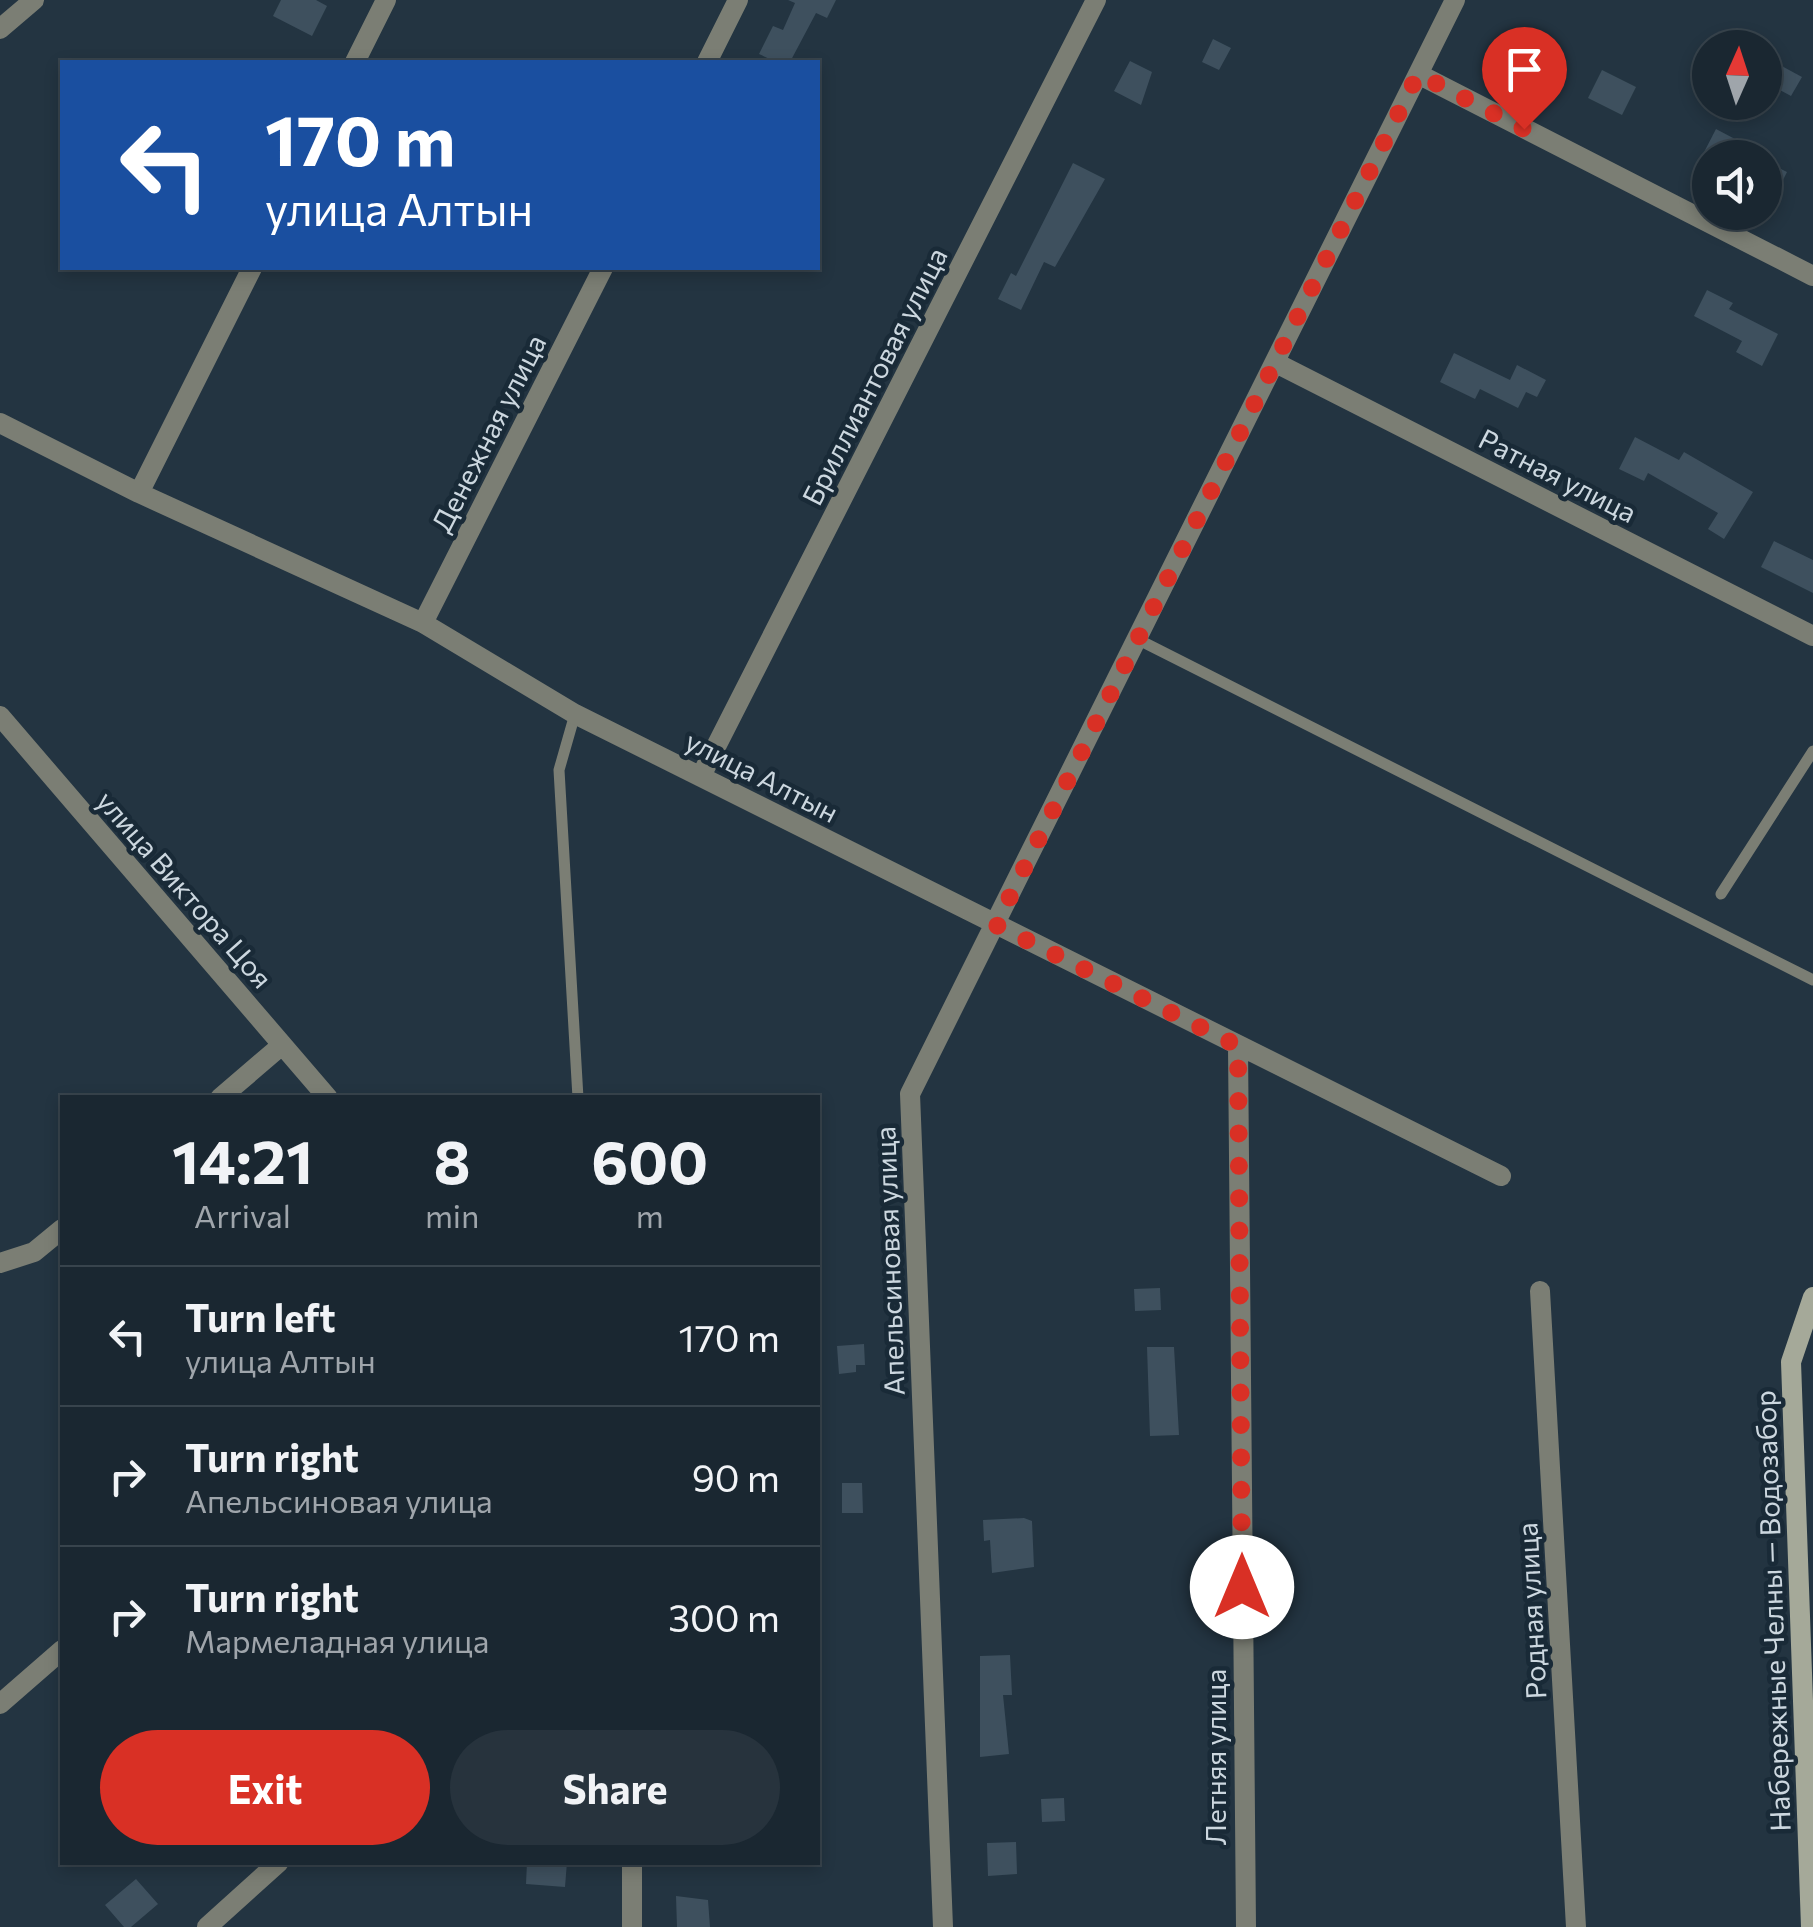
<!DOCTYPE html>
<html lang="en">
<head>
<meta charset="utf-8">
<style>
  body { margin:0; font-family:Commissioner,sans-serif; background:#27333d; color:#f1f3f6; height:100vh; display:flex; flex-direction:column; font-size:38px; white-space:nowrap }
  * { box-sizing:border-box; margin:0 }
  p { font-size:32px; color:#9fa5ab }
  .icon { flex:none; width:55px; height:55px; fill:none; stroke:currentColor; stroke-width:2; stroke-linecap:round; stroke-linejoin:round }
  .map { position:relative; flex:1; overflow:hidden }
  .side { position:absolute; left:60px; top:1095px; width:760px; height:770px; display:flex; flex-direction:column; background:#1a2731; border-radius:0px; box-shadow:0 5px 15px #0003,0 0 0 2px #38444d }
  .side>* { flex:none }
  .top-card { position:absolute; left:60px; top:60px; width:760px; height:210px; border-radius:0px; box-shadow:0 5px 15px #0003,0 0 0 2px #38444d; background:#1a4fa0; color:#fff; overflow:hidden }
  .needle { width:65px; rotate:3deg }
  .fabs { position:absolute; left:1692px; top:30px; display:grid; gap:20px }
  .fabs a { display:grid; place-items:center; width:90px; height:90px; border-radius:50%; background:#1a2731; box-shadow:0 5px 15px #0003,0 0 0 2px #38444d; font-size:50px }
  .pin { position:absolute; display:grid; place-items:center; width:85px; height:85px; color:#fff; margin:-102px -42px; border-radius:50% 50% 50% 0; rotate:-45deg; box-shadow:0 0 10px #0007 }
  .pin .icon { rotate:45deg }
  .me { position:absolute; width:110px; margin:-55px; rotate:0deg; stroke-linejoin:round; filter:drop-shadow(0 0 8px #0008) }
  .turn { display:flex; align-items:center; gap:35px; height:210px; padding:0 40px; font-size:45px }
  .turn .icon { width:130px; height:130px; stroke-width:2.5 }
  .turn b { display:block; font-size:70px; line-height:85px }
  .eta { display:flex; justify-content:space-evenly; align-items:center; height:170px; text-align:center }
  .eta b { font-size:60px; font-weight:700; line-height:70px }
  .cta { display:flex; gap:20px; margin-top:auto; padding:20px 40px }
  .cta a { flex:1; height:115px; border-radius:60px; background:#d93025; color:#fff; font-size:40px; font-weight:700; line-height:115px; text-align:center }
  .cta a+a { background:#27333d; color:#f1f3f6 }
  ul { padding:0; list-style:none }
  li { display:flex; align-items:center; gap:30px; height:140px; padding:0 40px; border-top:2px solid #38444d }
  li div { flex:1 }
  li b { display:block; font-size:38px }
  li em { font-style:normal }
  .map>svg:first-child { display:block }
</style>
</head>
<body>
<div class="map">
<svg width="1813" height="1927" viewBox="0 0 1813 1927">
  <rect width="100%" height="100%" fill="#233441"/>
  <path fill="#3e505e" d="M281,0H316L327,6L312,36L273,16Z
    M788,0H836L827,18L816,13L790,62H776L759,54L773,26L783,30L795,3Z
    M1213,39L1231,48L1219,70L1202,62Z
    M1765,57L1802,77L1791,96L1765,82Z
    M1130,61L1152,72L1141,105L1114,91Z
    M1602,70L1636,87L1622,115L1588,98Z
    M1716,129L1771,158H1701Z
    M1765,161L1787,172L1765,216Z
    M1073,163L1105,179L1055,267L1044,262L1021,310L998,299L1011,273L1016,276Z
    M1707,290L1733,303L1729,309L1778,334L1762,366L1736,352L1742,341L1694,316Z
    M1454,353L1510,380L1517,365L1546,380L1537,397L1526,392L1518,408L1480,389L1475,399L1440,382Z
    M1635,437L1679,460L1684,452L1753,492L1724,539L1708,529L1718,513L1648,473L1644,481L1619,469Z
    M1774,541L1813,560V593L1761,567Z
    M1160,1288L1161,1310L1135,1311L1134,1289Z
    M864,1344L865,1365H856V1372L839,1374L837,1346Z
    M1147,1347H1174L1179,1435L1150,1436Z
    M842,1483H862L863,1513H842Z
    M1024,1518L1032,1521L1034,1567L992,1573L990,1540L984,1541L983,1520Z
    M1010,1655L1012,1695H1003L1009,1754L980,1757V1656Z
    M1064,1798L1065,1821L1042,1822L1041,1799Z
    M1016,1842L1017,1874L988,1876L987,1843Z
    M527,1862H567L565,1887L526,1884Z
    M136,1879L158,1904L131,1927H124L105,1905Z
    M676,1896L708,1900L710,1927H677Z"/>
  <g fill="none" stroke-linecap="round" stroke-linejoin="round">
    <path stroke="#7b7e74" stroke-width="11" d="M1139,640L1813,980
      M575,714L559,770L578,1098
      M1721,894L1813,751"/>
    <path stroke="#7b7e74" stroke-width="20" d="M0,29L34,0
      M355,62L386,0
      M707,62L738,0
      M1418,74L1813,276
      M1278,364L1813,636
      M0,423L139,493L423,623L575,714L1501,1176
      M139,493L252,268
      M423,623L603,268
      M0,716L328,1098
      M701,776L1096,0
      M1238,1047L1246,1927
      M220,1098L282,1045
      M0,1263L34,1252L62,1229
      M1540,1291L1576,1927
      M0,1704L62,1650
      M632,1862V1927
      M207,1927L279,1862
      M943,1927L910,1094L1455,0"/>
    <path stroke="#a5a999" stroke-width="20" d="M1811,1927L1791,1362L1813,1297"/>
  </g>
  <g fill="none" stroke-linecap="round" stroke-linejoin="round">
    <path stroke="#d93025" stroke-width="18" stroke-dasharray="0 32.4" d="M1242,1587L1238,1046L996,925L1418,74L1524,129"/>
  </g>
  <g text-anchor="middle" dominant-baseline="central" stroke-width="9" stroke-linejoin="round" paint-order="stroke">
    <g font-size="28" fill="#ccd7df" stroke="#192a37">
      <text transform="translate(874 376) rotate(-63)">Бриллиантовая улица</text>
      <text transform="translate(488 433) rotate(-63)">Денежная улица</text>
      <text transform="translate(1558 475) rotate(27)">Ратная улица</text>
      <text transform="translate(762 776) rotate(27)">улица Алтын</text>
      <text transform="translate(185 889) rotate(49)">улица Виктора Цоя</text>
      <text transform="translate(889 1261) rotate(-92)">Апельсиновая улица</text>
      <text transform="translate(1531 1611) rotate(-93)">Родная улица</text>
      <text transform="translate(1772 1611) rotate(-92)">Набережные Челны — Водозабор</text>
      <text transform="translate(1215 1757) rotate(-90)">Летняя улица</text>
    </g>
  </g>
</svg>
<div class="fabs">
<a><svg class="needle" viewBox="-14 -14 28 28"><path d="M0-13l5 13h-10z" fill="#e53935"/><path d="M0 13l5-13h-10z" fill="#9fa5ab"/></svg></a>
<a><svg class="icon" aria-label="sound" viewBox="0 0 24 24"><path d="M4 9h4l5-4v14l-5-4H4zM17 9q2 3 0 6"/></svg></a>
</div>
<div class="pin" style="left:1524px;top:129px;background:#d93025"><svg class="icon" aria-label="arrive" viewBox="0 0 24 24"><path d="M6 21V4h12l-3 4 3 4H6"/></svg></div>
<svg class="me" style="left:1242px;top:1587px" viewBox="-20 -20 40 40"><circle r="19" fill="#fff"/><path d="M0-13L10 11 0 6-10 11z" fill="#d93025"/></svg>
<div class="top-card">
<div class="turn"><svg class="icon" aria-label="left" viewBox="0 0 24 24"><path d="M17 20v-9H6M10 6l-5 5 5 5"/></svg><div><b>170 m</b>улица Алтын</div></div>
</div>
<section class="side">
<div class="eta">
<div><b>14:21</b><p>Arrival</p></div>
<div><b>8</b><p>min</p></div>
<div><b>600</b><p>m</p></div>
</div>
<ul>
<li><svg class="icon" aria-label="left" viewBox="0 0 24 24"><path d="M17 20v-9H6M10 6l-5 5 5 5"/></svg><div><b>Turn left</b><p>улица Алтын</p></div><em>170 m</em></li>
<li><svg class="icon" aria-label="right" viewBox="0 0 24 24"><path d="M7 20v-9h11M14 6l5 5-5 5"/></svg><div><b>Turn right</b><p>Апельсиновая улица</p></div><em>90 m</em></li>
<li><svg class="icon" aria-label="right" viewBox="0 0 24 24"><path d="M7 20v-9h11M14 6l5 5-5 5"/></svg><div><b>Turn right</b><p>Мармеладная улица</p></div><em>300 m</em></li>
</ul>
<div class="cta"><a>Exit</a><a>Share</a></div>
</section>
</div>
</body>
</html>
